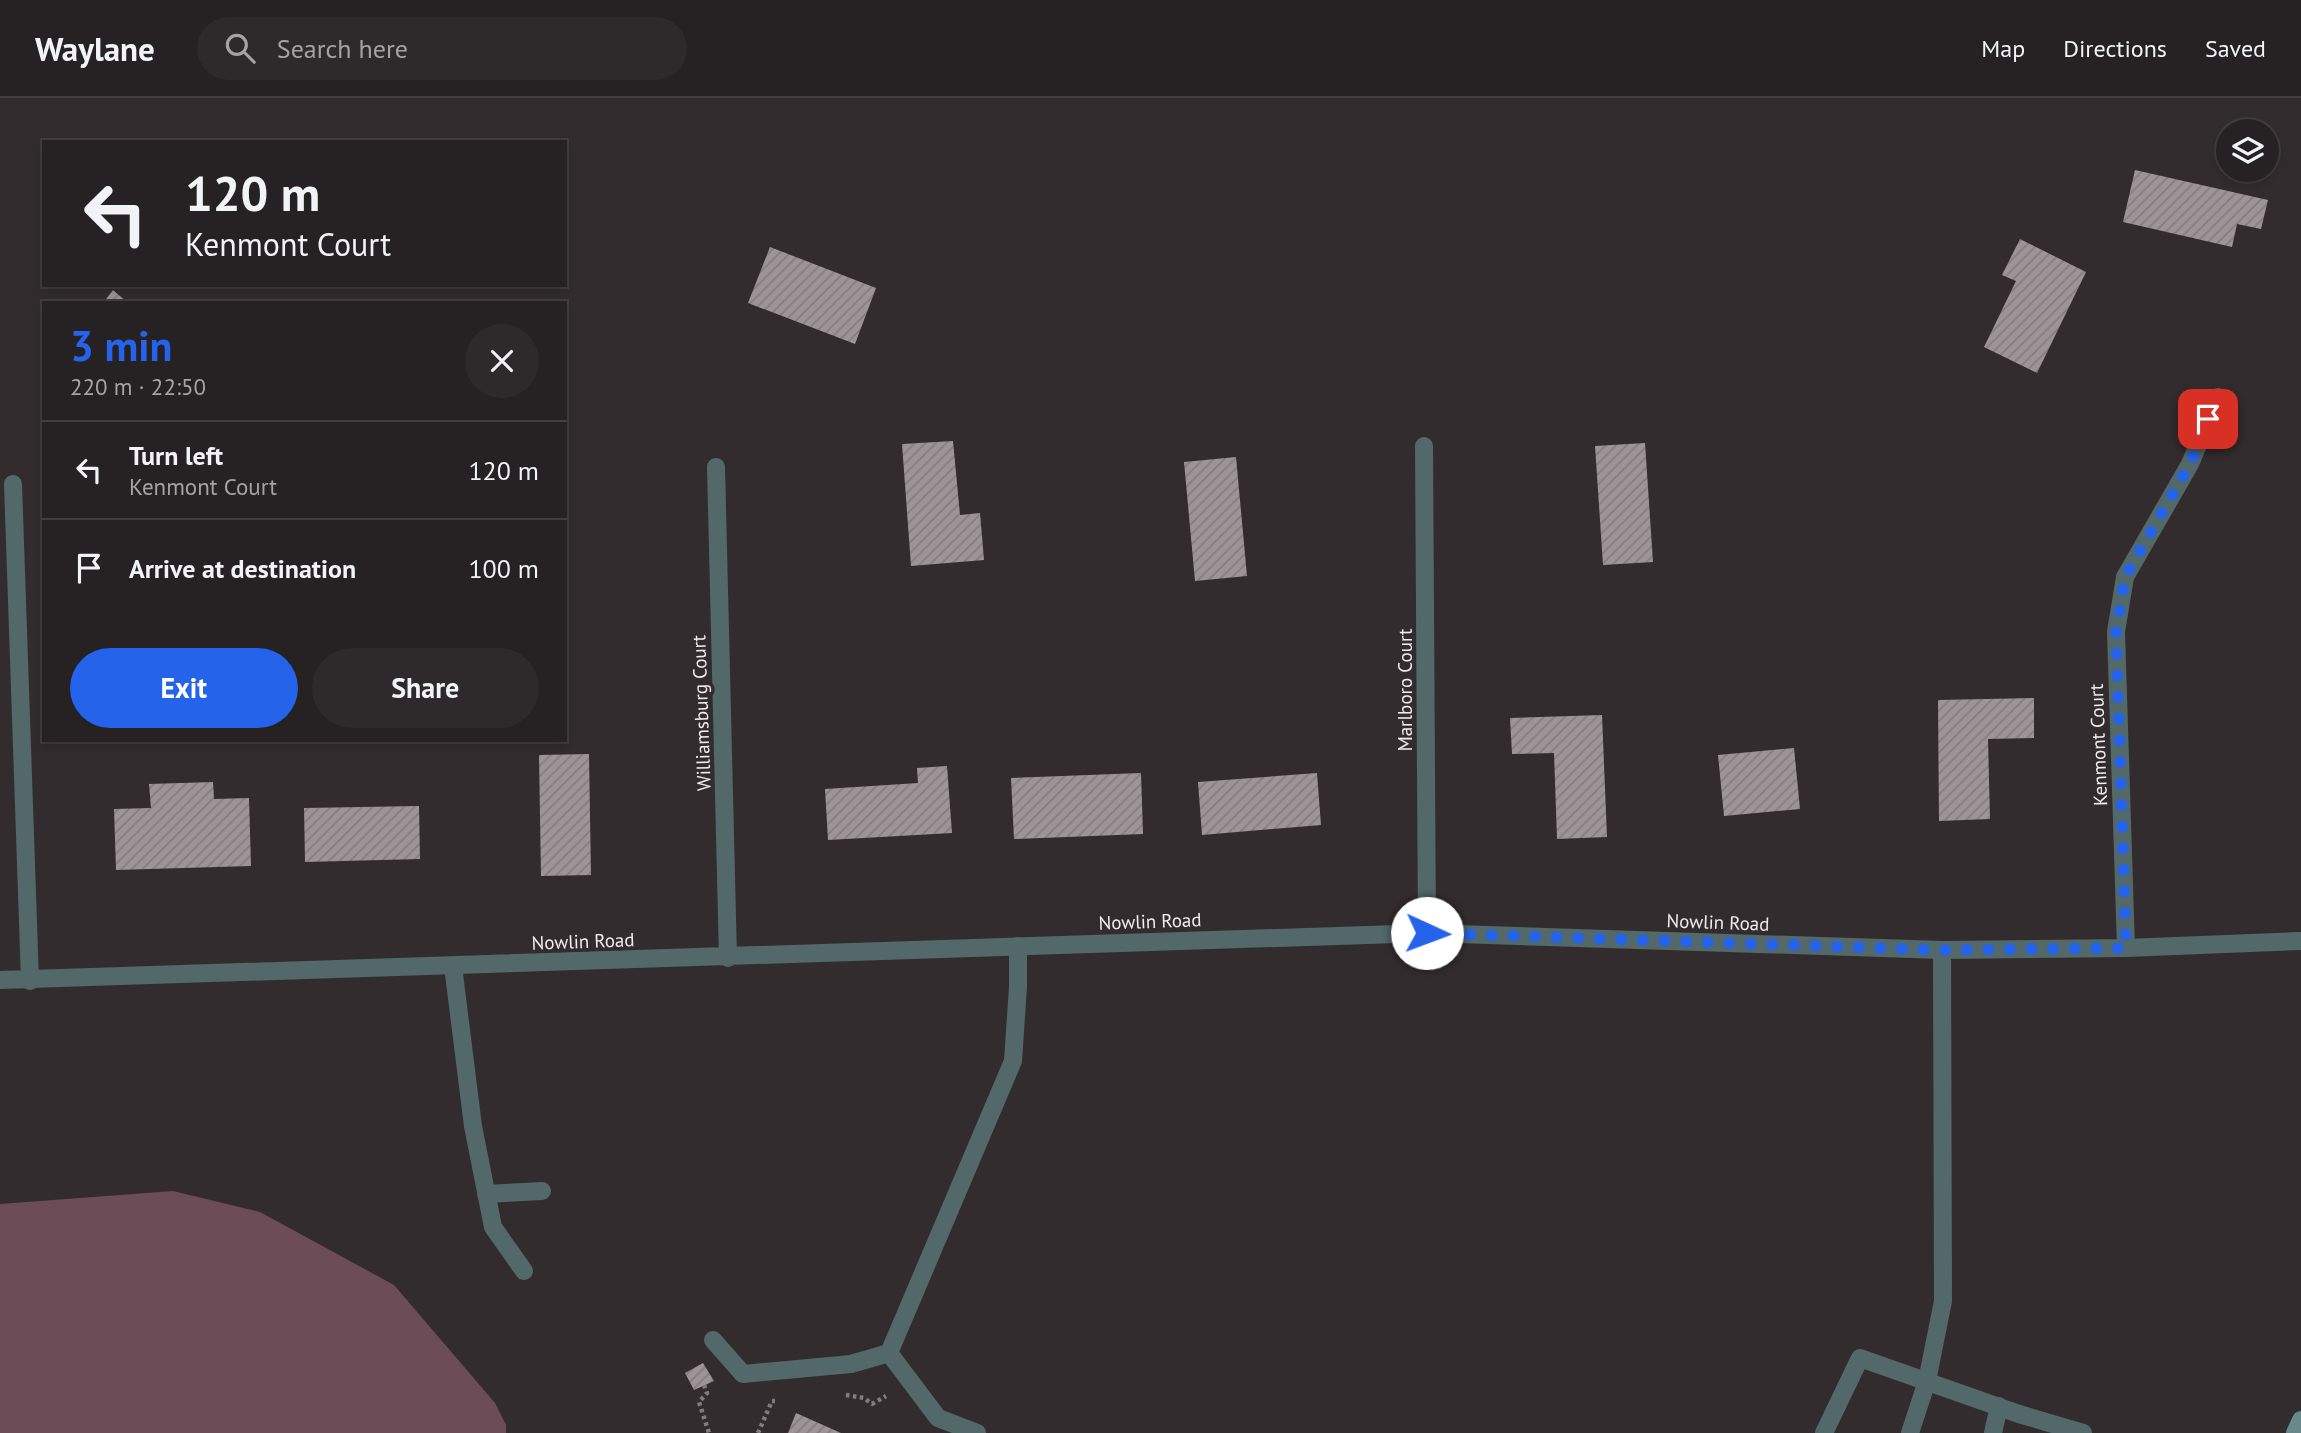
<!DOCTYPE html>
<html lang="en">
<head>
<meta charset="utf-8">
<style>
  body { margin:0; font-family:"PT Sans",sans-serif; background:#2e292a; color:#f1f3f6; height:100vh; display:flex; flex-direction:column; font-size:26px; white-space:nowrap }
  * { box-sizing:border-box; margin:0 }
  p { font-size:23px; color:#a4a3a5 }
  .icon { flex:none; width:38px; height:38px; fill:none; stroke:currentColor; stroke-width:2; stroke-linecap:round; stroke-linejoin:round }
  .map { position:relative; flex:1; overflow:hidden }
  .details { position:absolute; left:42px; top:203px; width:525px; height:441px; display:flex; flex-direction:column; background:#262122; border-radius:0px; box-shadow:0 4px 10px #0003,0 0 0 2px #423e40 }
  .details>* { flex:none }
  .banner { position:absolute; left:42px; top:42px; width:525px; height:147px; border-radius:0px; box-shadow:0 4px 10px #0003,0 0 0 2px #423e40; background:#262122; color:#f1f3f6; overflow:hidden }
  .controls { position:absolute; left:2216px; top:21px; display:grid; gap:14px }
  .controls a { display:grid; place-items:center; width:63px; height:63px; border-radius:50%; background:#262122; box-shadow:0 4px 10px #0003,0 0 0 2px #423e40; font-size:35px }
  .pin { position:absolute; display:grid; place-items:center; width:60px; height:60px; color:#fff; margin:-30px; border-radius:14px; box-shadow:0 4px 10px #0006 }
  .me { position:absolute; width:77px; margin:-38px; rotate:92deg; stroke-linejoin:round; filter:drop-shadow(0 0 5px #0008) }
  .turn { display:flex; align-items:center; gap:24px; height:147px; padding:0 28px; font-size:32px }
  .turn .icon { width:91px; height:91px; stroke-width:2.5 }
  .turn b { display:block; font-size:49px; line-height:60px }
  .round { display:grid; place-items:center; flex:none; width:74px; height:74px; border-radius:37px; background:#2e292a }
  .overview { display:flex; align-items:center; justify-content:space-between; height:119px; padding:0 28px }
  h1 { font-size:42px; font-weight:700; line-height:52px; color:#2563eb }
  .button { display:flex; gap:14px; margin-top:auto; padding:14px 28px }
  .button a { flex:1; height:80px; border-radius:42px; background:#2563eb; color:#fff; font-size:28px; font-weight:700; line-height:80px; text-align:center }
  .button a+a { background:#2e292a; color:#f1f3f6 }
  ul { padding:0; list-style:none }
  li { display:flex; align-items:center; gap:21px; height:98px; padding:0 28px; border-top:2px solid #423e40 }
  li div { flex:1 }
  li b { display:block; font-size:26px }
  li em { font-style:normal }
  header { display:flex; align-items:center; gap:42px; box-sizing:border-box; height:98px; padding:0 35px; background:#262122; border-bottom:2px solid #423e40 }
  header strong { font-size:33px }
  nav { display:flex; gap:38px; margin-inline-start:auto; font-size:24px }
  .search { width:490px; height:63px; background:#2e292a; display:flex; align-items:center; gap:18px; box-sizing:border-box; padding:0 24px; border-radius:38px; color:#a4a3a5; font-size:26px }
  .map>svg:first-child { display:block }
</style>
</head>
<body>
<header>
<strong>Waylane</strong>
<div class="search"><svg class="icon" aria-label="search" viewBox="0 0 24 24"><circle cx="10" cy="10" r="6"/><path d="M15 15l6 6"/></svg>Search here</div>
<nav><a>Map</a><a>Directions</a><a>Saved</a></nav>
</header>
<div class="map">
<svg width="2301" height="1335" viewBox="0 0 2301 1335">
  <defs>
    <pattern id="building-hatch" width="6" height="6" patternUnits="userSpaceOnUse" patternTransform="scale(1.75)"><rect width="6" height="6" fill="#9d9497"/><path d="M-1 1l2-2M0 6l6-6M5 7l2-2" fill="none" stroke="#847d7f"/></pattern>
  </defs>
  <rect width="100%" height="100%" fill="#332c2e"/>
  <path fill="#6c4c56" d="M173,1093L260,1114L394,1187L495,1305L506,1327V1335H0V1106Z"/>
  <path fill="url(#building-hatch)" d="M2135,72L2268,102L2261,131L2237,126L2232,149L2123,124Z
    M2020,141L2086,174L2037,275L1984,249L2016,183L2002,177Z
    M770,149L876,190L855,246L748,205Z
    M113,192L128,205H103Z
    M953,343L960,417L980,415L984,462L911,468L902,346Z
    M1645,345L1653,464L1603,467L1595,348Z
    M1236,359L1247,478L1195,483L1184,364Z
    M2034,600V640L1988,641L1990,721L1939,723L1938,602Z
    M1602,617L1607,739L1557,741L1554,655L1512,656L1510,620Z
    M1794,650L1800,711L1724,718L1718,657Z
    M589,656L591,777L541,778L539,657Z
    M947,668L952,735L828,742L825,691L918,685L917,670Z
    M1141,675L1143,736L1014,741L1011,680Z
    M1317,675L1321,727L1202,737L1198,684Z
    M213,684L214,701L249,700L251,768L116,772L114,711L151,710L149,686Z
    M419,708L420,761L305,764L304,710Z
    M703,1265L714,1283L694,1292L685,1275Z
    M796,1315L841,1335H788Z"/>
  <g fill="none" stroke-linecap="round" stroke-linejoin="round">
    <path stroke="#817b7d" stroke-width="4.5" stroke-dasharray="3.5 3.5" stroke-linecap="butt" d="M704,1287L707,1295L699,1304L709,1335
      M846,1297L864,1300L872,1306L886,1298
      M758,1335L772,1303H775"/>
    <path stroke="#536869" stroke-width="18" d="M453,868L473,1028L493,1129L524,1173
      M486,1096L542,1093
      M713,1242L743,1276L851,1266L889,1255
      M889,1255L1013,963L1018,889V848
      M889,1255L938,1320L977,1335
      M1824,1335L1860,1260L2019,1316L2083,1335
      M1910,1335L1927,1283L1943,1203L1942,852
      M1993,1335L1999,1308"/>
    <path stroke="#536869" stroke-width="18" d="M1424,348L1427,835
      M716,369L728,860
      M13,386L30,883
      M2126,850L2116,534L2125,479L2190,366L2218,299
      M0,882L1427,835L1942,852L2126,850L2301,843"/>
    <path stroke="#67898a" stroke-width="18" d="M2295,1335L2301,1322"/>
  </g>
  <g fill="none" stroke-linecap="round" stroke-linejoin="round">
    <path stroke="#2563eb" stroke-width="12" stroke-dasharray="0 21.6" d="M1427,835L1942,852L2126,850L2116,534L2125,479L2190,366L2208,321"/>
  </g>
  <g text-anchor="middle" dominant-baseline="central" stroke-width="7" stroke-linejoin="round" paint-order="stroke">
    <g font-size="19" fill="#f1ecee" stroke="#332c2e">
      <text transform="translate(1405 592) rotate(-90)">Marlboro Court</text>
      <text transform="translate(701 615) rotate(-92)">Williamsburg Court</text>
      <text transform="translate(2098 647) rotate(-92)">Kenmont Court</text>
      <text transform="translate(1150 823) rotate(-2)">Nowlin Road</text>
      <text transform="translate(1718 824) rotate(2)">Nowlin Road</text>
      <text transform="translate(583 843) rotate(-2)">Nowlin Road</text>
    </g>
  </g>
</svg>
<div class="controls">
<a><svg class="icon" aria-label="layers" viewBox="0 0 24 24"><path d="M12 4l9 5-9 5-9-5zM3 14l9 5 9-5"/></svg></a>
</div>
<div class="pin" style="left:2208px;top:321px;background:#d93025"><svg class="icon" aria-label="arrive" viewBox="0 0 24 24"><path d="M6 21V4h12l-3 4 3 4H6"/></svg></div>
<svg class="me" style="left:1427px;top:835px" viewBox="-20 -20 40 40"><circle r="19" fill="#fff"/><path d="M0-13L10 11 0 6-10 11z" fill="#2563eb"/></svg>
<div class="banner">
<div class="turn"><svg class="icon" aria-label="left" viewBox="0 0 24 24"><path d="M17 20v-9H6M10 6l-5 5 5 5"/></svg><div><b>120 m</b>Kenmont Court</div></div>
</div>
<section class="details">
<div class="overview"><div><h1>3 min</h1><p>220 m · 22:50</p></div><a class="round"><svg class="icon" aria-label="close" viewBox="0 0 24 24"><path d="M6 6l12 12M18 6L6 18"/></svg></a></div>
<ul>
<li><svg class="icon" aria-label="left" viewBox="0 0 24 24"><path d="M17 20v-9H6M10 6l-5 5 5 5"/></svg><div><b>Turn left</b><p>Kenmont Court</p></div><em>120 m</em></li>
<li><svg class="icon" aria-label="arrive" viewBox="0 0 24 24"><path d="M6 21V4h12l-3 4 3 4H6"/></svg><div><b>Arrive at destination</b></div><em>100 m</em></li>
</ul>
<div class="button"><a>Exit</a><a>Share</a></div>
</section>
</div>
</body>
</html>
